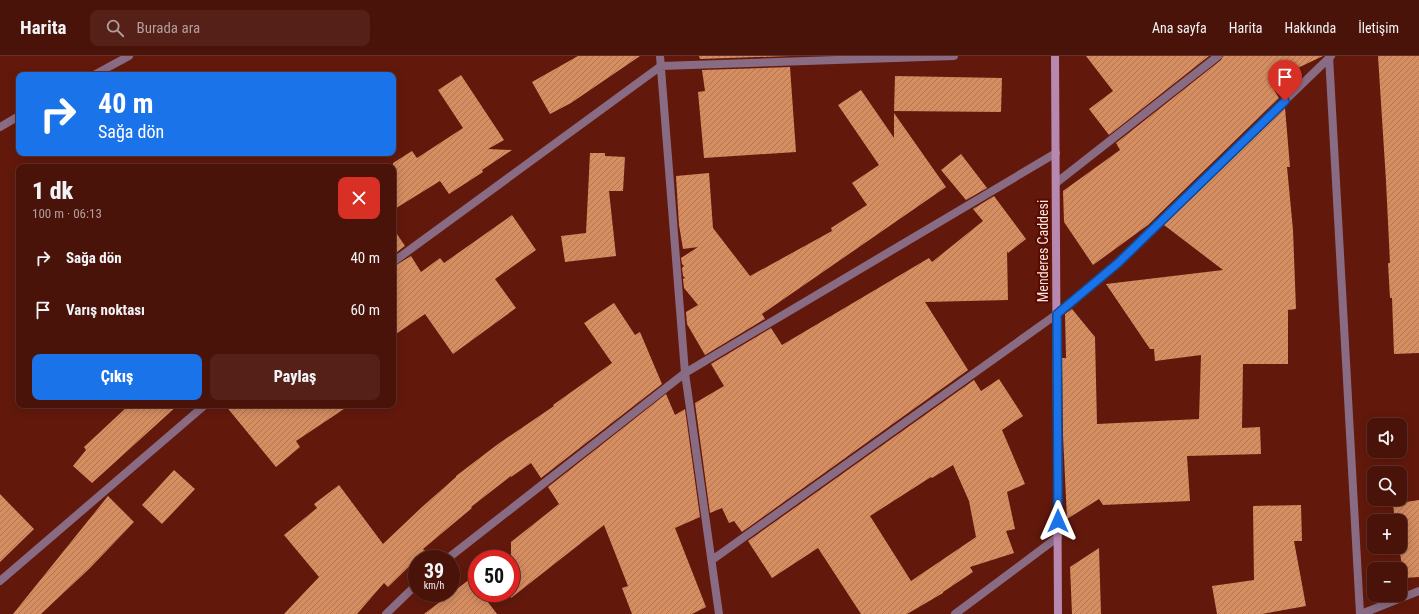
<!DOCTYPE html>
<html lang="tr">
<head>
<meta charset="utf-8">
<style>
  body { margin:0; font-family:"Roboto Condensed",sans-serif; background:#542017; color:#f1f3f6; height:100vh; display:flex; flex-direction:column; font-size:15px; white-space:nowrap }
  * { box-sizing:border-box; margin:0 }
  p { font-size:13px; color:#b29e9c }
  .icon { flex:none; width:22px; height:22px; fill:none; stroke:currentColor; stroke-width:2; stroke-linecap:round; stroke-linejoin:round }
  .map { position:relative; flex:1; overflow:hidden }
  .sheet { position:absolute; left:16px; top:108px; width:380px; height:244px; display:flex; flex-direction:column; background:#4a1309; border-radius:8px; box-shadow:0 2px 10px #0003,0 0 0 1px #61322a }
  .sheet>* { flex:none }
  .guide { position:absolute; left:16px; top:16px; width:380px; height:84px; border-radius:8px; box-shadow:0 2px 10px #0003,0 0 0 1px #61322a; background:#1a73e8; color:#fff; overflow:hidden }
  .tools { position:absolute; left:1367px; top:362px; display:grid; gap:8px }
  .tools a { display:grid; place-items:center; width:40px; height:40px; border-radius:8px; background:#4a1309; box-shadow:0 2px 10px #0003,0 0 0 1px #61322a; font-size:20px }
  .speed { position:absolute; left:408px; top:494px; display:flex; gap:8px; font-size:20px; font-weight:700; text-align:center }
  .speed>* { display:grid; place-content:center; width:52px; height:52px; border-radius:50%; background:#4a1309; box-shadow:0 2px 10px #0003,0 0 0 1px #61322a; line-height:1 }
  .speed small { font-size:10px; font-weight:400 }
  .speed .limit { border:6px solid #d22; background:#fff; color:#111 }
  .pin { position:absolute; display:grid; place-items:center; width:34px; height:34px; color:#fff; margin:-41px -17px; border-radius:50% 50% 50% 0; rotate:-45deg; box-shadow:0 0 4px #0007 }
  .pin .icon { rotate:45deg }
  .me { position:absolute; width:44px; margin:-22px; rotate:0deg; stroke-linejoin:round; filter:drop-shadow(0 0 3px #0008) }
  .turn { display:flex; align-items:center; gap:14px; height:84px; padding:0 16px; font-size:18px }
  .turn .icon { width:52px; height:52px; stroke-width:2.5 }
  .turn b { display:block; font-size:28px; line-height:34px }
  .round { display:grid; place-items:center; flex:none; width:42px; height:42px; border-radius:8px; background:#542017 }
  .overview { display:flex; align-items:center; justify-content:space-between; height:68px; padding:0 16px }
  h1 { font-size:24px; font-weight:800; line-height:30px }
  .cta { display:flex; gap:8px; margin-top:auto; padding:8px 16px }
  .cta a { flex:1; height:46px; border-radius:8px; background:#1a73e8; color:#fff; font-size:16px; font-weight:800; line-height:46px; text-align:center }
  .cta a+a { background:#542017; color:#f1f3f6 }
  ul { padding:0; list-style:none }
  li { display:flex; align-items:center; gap:12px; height:52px; padding:0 16px }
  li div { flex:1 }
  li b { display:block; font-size:15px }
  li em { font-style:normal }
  header { display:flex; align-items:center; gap:24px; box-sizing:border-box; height:56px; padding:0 20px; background:#4a1309; border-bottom:1px solid #61322a }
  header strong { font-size:19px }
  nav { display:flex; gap:22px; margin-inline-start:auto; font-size:14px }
  .search { width:280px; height:36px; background:#542017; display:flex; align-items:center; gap:10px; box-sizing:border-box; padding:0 14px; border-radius:8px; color:#b29e9c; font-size:15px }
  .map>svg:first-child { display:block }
</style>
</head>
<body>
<header>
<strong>Harita</strong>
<div class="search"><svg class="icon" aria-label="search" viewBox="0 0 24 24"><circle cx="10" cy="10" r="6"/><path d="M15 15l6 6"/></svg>Burada ara</div>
<nav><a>Ana sayfa</a><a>Harita</a><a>Hakkında</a><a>İletişim</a></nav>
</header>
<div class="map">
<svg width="1419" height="558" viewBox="0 0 1419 558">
  <defs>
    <pattern id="building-hatch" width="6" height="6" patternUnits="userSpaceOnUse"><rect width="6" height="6" fill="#d68d60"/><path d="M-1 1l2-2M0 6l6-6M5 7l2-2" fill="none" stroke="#ad7757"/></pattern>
  </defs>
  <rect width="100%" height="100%" fill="#62190c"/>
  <path fill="url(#building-hatch)" fill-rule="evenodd" d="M578,0H640L571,47L550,58L532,26Z
    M699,0H790L700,3Z
    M1086,0H1209L1109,79L1089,53L1113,35Z
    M1223,0H1323L1285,18L1289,25L1274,34L1279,42L1148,169L1093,209L1064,166L1063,135L1120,94L1116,87L1221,4Z
    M1378,0H1419V297L1394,298L1392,242H1390L1388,207H1390L1386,125Z
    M790,11L796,96L704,102L698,36L705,35L702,14Z
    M461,19L504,84L488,93L512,94L482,114L483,116L449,138L440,125L393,154V107L412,95L417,102L463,72L438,34Z
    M895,20L1002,22L1001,56L894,55Z
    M861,34L894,82V57L946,131L762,258L765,263L705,299L687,268L686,256L698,249L684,232L683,223L685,222L683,220L682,212L684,210L682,208L681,202L698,191L683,193L679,169L676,120L709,117L713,172L750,220L832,175L831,172L867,149L852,127L879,109L838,49Z
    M1285,52L1290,111H1287L1293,174L1296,253L1288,254V308H1243L1242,372L1260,371L1261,398L1187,400L1190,445L1103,449L1099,443L1067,463L1063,379L1062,302H1066L1065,258L1072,253L1095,281L1097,368L1199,363L1201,299L1155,305L1154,293H1150L1106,228L1223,214L1164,169Z
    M590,97H605V100L625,101L623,135H609L616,200L565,206L561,180L586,177Z
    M961,98L987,132L966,144L941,114Z
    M994,140L1026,183L1008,197L1007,195L1008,244L925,246L968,314L742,476L734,465L729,467L722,452L710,457L695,347L724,330L711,308L771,272L782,289L929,202L932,206L983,165L973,153Z
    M512,159L536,194L495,223L516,252L453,298L425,258L393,280V211L411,200L421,216L440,202L444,207Z
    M393,172L405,190L393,199Z
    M614,247L635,279L640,276L662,328L541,422L531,407L511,421V420L471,451L472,452L423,493L425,495L388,531L384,527L357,558H284L319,521L284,479L317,452L314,448L339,429L383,488L422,451L456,421V420L498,388L554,350L553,349L612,307L584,267Z
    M999,323L1023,360L1002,374L1025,428L1007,436L1015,473L1006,475L1014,497L970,511L973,516L943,536V537L907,558H861L818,492L772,522L748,485L974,324L981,335ZM953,409L969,445L976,481L911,525L870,460L931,421L932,422Z
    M666,338L675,359L685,353L700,461L675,472L706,551L692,558H632L622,532L628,530L604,469L511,542V486L559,448L548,431Z
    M129,349H178L92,427L73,410L86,394L84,391Z
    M225,349H350L296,385L300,391L276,411Z
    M174,414L195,433L162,468L142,449Z
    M0,438L34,473L0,506Z
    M108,440L134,466L89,513L41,558H13Z
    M1419,444V521L1404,522L1399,491L1400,465H1395L1393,448Z
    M1301,449L1302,485H1294L1306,550L1262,558H1217L1212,530L1254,524L1253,450Z
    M1099,492L1101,558H1072L1070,511Z
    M470,523L477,532V537H481L497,558H424Z"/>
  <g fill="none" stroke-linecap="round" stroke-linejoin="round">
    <path stroke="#896b84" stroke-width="8" d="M660,0L685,317L719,558
      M1329,0L1360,558
      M1056,127L1218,0
      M393,206L661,10L954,0
      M447,503L685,317L1056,97
      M712,504L1057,258L1117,207L1331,0
      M0,525L205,349
      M386,558L417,528
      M955,558L1058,481
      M1361,558L1419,535"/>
    <path stroke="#896b84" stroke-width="8" d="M94,19L129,0
      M0,71L19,60"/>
    <path stroke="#b788b0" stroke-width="8" d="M1055,0L1058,558"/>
  </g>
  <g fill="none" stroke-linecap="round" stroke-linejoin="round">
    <defs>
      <path id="route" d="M1058,465L1057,258L1118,207L1285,45"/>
    </defs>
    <use href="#route" stroke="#114b97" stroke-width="10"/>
    <use href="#route" stroke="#1a73e8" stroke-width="7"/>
  </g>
  <g text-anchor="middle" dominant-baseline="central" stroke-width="4" stroke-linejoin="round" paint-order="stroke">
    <g font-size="14" fill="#ffe3dd" stroke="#550b01">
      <text transform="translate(1043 195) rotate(-90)">Menderes Caddesi</text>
    </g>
  </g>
</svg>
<div class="tools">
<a><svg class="icon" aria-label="sound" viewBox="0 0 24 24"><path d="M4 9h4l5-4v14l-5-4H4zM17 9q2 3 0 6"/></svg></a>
<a><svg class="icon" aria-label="search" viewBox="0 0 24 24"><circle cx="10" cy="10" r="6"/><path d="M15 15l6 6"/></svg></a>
<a>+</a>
<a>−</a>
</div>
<div class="speed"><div>39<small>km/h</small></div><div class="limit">50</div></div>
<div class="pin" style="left:1285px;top:45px;background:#d93025"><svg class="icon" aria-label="arrive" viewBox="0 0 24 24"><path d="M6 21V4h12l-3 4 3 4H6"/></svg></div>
<svg class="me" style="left:1058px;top:465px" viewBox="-20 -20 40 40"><path d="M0-17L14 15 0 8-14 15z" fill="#1a73e8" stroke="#fff" stroke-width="4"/></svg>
<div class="guide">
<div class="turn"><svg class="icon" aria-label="right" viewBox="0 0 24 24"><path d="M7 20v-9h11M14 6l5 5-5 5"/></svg><div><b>40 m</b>Sağa dön</div></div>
</div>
<section class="sheet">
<div class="overview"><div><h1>1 dk</h1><p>100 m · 06:13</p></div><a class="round" style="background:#d93025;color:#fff"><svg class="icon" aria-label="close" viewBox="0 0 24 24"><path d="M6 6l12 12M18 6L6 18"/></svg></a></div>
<ul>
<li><svg class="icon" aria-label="right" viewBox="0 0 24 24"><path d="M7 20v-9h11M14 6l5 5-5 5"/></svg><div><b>Sağa dön</b></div><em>40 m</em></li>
<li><svg class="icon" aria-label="arrive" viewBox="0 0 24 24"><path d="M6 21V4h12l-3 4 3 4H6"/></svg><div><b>Varış noktası</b></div><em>60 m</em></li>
</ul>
<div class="cta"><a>Çıkış</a><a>Paylaş</a></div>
</section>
</div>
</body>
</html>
